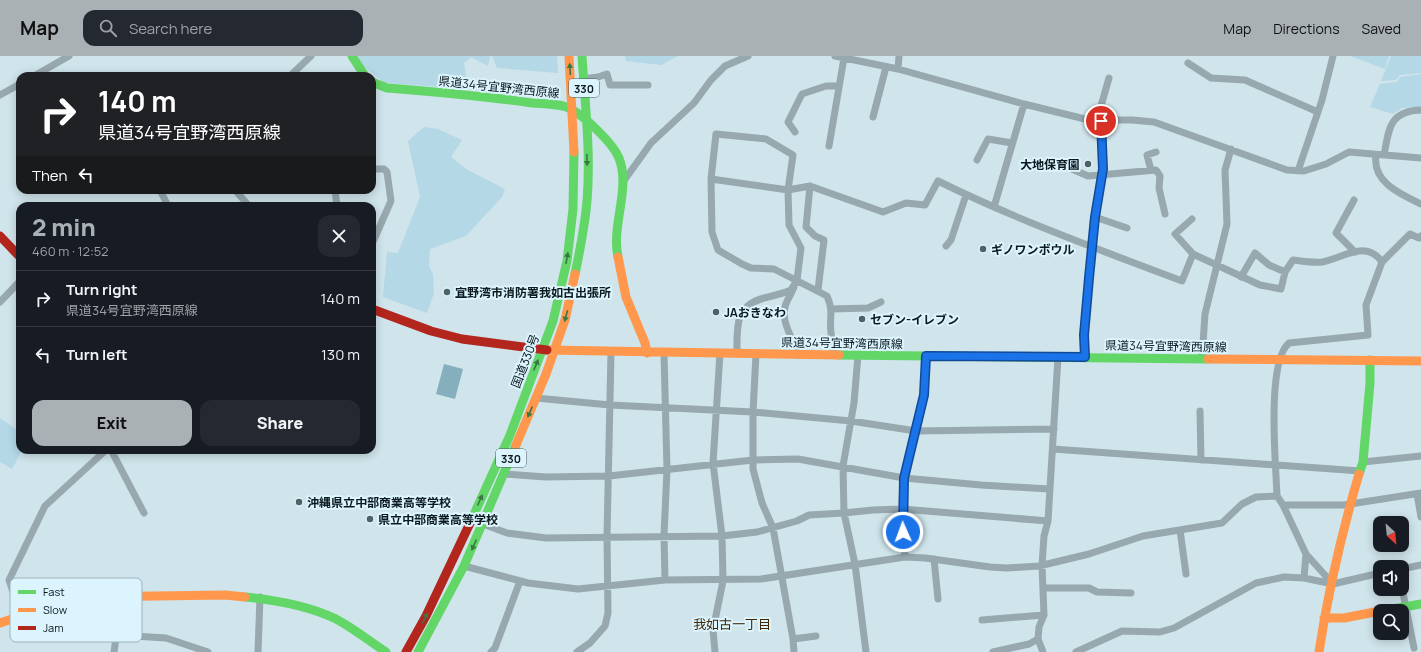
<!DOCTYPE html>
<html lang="en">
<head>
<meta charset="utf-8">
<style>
  body { margin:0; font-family:Manrope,"Noto Sans JP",sans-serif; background:#242831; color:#f1f3f6; height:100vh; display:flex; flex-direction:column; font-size:15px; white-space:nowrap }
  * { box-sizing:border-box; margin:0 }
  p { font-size:13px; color:#9ea1a6 }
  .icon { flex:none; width:22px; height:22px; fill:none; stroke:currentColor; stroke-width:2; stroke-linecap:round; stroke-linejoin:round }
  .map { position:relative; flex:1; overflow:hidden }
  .details { position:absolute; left:16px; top:146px; width:360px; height:252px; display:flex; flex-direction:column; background:#171b24; border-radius:12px; box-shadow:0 2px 10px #0003 }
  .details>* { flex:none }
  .top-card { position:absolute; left:16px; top:16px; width:360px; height:122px; border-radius:12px; box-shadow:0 2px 10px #0003; background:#202124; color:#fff; overflow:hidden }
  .needle { width:26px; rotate:153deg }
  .controls { position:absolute; left:1373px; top:460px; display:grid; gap:8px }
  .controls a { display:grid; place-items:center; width:36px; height:36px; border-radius:8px; background:#171b24; box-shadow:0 2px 10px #0003; font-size:20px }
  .pin { position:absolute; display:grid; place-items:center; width:34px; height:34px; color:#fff; margin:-17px; border:2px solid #fff; border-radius:50%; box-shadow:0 1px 4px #0007 }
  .me { position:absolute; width:44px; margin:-22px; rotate:358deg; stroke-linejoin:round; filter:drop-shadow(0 0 3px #0008) }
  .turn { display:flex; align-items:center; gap:14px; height:84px; padding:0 16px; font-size:18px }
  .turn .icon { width:52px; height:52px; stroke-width:2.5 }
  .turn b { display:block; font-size:28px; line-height:34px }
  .then { display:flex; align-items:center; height:38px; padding:0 16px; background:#0003; gap:8px; font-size:15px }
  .round { display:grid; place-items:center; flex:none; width:42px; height:42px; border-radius:12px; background:#242831 }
  .summary { display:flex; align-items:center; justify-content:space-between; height:68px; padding:0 16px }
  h1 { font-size:24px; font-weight:800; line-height:30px; color:#a9b1b5 }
  .button { display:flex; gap:8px; margin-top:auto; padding:8px 16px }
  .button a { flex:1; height:46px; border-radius:12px; background:#a9b1b5; color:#111; font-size:16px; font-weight:800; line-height:46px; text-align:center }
  .button a+a { background:#242831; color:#f1f3f6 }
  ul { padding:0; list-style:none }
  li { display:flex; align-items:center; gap:12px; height:56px; padding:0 16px; border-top:1px solid #363941 }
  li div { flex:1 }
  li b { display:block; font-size:15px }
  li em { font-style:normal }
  header { display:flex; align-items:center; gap:24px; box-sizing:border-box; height:56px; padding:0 20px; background:#a9b1b5; color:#111 }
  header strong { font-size:19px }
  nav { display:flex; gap:22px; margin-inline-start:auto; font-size:14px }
  .search { width:280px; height:36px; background:#242831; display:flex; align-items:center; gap:10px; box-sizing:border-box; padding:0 14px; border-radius:12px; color:#9ea1a6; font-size:15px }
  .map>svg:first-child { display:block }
</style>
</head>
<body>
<header>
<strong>Map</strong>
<div class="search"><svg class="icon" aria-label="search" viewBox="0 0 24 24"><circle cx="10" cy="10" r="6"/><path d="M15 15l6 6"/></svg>Search here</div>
<nav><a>Map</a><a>Directions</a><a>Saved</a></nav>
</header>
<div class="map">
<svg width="1421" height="596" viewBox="0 0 1421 596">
  <rect width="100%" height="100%" fill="#cfe4eb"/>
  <path fill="#b4d8e6" d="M358,0H490L488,10L471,1L464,7L468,33L385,27L363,10Z
    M492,0H557L558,17L497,12Z
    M625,0H678L661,9L626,5Z
    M1350,0H1389L1385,13Z
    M1391,0H1421V17L1400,19L1396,24L1381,25Z
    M1421,18V51L1402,52L1393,58L1370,51L1380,28L1397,26L1400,21Z
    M424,71L438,73L462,84L451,101L466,113L505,133L502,141L466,180L430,193L429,210L433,218L434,237L427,257L383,241L387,196L398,197L420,141L408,85Z
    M0,362L20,376V394H22L12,413L0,406Z"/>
  <path fill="#86afbd" d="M444,308L463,313L455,343L436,338Z"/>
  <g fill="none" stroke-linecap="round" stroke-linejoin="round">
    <path stroke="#97a8ae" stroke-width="7" d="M835,0L898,13L1024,48L1089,64H1132L1154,66L1287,114L1304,115L1326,108L1349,96L1421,102
      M1188,7L1211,22L1245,24L1318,56
      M898,13L899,0
      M34,20L69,0
      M290,20L311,0
      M583,23L598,21L607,18L610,29H648
      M0,39L20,28
      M873,61L886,11
      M1097,64L1109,22
      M795,76L788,66L802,38L826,30H839
      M829,90L844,2
      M1376,99C1372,126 1400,138 1421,148
      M1384,99C1389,73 1389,55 1421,54
      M977,104L988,83L1012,87
      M1065,110L1088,120L1156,114L1160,120L1159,132L1165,158
      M372,113H384L387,116L391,145L372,188
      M1151,114L1147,99L1156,96
      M1298,115L1322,44L1333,0
      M711,123L716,78L766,83L793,99L788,134L789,169L801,192L797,224L791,234C782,238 773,240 764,242C734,250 737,272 737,298
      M623,126L651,87L694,47L711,24L725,10L748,0
      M810,130L883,156L906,147L925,149L938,125C1017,164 1100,194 1182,225L1193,198L1260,229L1281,233L1285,216L1293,204C1302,205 1313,207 1322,206C1343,202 1366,183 1382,206
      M160,134L168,150
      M235,134L249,150
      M335,134L337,150
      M1354,144L1336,177L1355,196
      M994,151L1024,48
      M1095,161L1127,172
      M1192,163L1175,178L1193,198
      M946,190L951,184L966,139
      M1241,221L1255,197L1269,209L1285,216
      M794,231C792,237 786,245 785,251C781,268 794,283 798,299
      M818,234L824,184L815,180L806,171L810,130L788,134L711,123L712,176L718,194L742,208L751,212L774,213L827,240C834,256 829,262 831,277C832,285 834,291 834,299
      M0,246L20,225
      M832,253L868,252L881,246
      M664,297L667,414L664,479L665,524
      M756,298L753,356V413L762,447L773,472L793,583L816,580
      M858,299L854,347L843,410L844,457L855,508L866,596
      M1085,301L1084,279L1089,222L1095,161L1103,113L1101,65
      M1202,302L1205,258L1227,168L1225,114L1231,93
      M536,342L610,349L753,356L851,365L916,375L1054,373
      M1200,355L1201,404
      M1053,393L1360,415
      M111,394L144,457
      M1363,406L1421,400
      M504,418L546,421L609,420L753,404L798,403L904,422L981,429L1049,433
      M1417,438L1421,461
      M1283,449H1344L1421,437
      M483,468L507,477L546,482L722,480L757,476L797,465L809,459L844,457L873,454L902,453L1048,465
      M1180,474L1186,518
      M905,501C903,475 900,447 904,421C912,380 928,342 926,300
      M934,503L938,543
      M464,510L528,527L578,533L665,524L761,523L905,501L925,502L990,511L1007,512L1039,510L1089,498L1143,480L1222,467L1242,448L1256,441L1277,440
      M1402,513L1421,509
      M1304,522L1306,498
      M1333,528L1306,498L1283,449L1277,440C1276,410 1266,306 1289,287L1368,279L1366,249L1382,206L1410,178L1419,182L1421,180
      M1043,532H1089L1097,536L1131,537
      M1402,532L1414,592
      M21,560L9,524L45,450L106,394
      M982,564L1044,559
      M117,579L166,582L208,596
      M793,583L794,596
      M1038,583L1043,596
      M114,596L122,540
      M258,596L260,541
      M491,596L495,592L520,525
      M577,596L590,587L605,570L608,557L607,480L611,296
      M715,596L713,574L723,525L722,480L713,407L720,297
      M993,596L1029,588L1038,583L1039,571L1044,559L1042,509L1044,480L1048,465L1058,301
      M1076,596L1122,575L1160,576L1174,572L1256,527L1284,521L1304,522L1333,528L1380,517"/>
    <path stroke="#63d668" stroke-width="9" d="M352,0L365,20
      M372,26L387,32C435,36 484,40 532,47C543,48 560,47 571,53C585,61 613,87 619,102C631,133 611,169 618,201
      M575,218C580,194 585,169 587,145C591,97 585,48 582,0
      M839,299L1208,303
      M1359,418L1363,406L1370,327V304
      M471,465L510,379L553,265L567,205L573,153L574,96
      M245,541C277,544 306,549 334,562C352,571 369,585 386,596
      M1381,555L1421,548
      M418,596L464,510L516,389"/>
    <path stroke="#ff974d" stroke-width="9" d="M569,0L574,96
      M618,201L626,241L645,287L647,297
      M547,294L839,299
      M1208,303L1421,305
      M516,389L546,318L565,264L575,218
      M1324,562H1344L1380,555
      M0,567L68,544L85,541L225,539L245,541
      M1319,596C1328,536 1342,476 1359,418"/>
    <path stroke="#b3261e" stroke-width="9" d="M0,180L20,201
      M372,253L431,275L462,283L547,294
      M406,596L426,560L471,465"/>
  </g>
  <defs><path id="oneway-solid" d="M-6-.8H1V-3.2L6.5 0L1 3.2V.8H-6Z"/></defs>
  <g fill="#377844">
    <use href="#oneway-solid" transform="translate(570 13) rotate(-93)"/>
    <use href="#oneway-solid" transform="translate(587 104) rotate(88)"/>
    <use href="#oneway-solid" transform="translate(567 202) rotate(-80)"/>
    <use href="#oneway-solid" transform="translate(566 260) rotate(105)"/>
    <use href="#oneway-solid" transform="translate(536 309) rotate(-67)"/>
    <use href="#oneway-solid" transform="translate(530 356) rotate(113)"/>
    <use href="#oneway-solid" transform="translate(480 444) rotate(-66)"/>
    <use href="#oneway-solid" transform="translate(474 489) rotate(114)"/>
    <use href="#oneway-solid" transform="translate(425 562) rotate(-63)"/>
  </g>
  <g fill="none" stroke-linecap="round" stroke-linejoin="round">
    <defs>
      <path id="route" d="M903,476L904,422L924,339L926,300L1085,301L1084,279L1089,222L1095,161L1103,113L1101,65"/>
    </defs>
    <use href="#route" stroke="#114b97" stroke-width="10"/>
    <use href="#route" stroke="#1a73e8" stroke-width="7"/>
  </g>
  <g fill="#506166" stroke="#dcf4fd" stroke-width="1.5">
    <circle cx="1088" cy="108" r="4"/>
    <circle cx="983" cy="193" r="4"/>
    <circle cx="447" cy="236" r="4"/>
    <circle cx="716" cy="256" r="4"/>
    <circle cx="862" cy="263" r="4"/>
    <circle cx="299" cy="446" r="4"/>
    <circle cx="370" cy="463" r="4"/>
  </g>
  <g text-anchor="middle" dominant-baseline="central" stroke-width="4" stroke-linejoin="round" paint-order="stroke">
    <g fill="#dcf4fd" stroke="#4a5b62" stroke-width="1">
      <rect x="569" y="23" width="30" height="18" rx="3"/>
      <rect x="496" y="393" width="30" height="18" rx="3"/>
    </g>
    <g font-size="11" font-weight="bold" fill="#0b1a1f">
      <text x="584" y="32">330</text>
      <text x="511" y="402">330</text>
    </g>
    <g font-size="12" fill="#0b1a1f" stroke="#dcf4fd">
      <text transform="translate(499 31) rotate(6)">県道34号宜野湾西原線</text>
      <text transform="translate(842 287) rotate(1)">県道34号宜野湾西原線</text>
      <text transform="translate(1166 290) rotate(1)">県道34号宜野湾西原線</text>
      <text transform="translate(525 305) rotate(-69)">国道330号</text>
    </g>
    <g font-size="12" font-weight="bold" fill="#0b1a1f" stroke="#dcf4fd" text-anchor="start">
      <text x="1080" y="108" text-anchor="end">大地保育園</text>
      <text x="991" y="193">ギノワンボウル</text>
      <text x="455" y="236">宜野湾市消防署我如古出張所</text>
      <text x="724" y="256">JAおきなわ</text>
      <text x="870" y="263">セブン-イレブン</text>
      <text x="307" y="446">沖縄県立中部商業高等学校</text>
      <text x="378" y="463">県立中部商業高等学校</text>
    </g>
    <g font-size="13" fill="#412905" stroke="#dcf4fd">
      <text x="732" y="568">我如古一丁目</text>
    </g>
  </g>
  <rect x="10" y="522" width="132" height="64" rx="6" fill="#dcf4fd" stroke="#9db3ba" stroke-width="1"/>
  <rect x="18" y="534" width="18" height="4" fill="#63d668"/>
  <rect x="18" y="552" width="18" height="4" fill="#ff974d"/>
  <rect x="18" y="570" width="18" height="4" fill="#b3261e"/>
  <g font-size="11" fill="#0b1a1f">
    <text x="43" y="540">Fast</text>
    <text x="43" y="558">Slow</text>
    <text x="43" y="576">Jam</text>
  </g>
</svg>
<div class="controls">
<a><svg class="needle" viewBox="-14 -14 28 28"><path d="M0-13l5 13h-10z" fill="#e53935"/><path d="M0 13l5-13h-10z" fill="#9ea1a6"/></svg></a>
<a><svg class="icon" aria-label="sound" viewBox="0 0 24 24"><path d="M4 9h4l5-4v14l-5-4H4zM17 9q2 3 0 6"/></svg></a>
<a><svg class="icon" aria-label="search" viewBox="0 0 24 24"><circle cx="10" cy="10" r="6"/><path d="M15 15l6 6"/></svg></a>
</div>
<div class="pin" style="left:1101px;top:65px;background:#d93025"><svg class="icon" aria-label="arrive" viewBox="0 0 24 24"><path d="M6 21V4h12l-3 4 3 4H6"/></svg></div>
<svg class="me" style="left:903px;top:476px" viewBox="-20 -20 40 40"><circle r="17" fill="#1a73e8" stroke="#fff" stroke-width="3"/><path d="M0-11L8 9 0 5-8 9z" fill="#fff"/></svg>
<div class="top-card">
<div class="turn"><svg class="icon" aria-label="right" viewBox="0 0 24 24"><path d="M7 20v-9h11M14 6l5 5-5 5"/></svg><div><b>140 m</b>県道34号宜野湾西原線</div></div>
<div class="then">Then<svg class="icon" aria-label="left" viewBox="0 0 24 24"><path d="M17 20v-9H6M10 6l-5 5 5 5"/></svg></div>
</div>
<section class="details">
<div class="summary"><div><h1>2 min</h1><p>460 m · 12:52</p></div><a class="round"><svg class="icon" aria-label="close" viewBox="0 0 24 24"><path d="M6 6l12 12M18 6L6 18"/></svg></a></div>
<ul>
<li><svg class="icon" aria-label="right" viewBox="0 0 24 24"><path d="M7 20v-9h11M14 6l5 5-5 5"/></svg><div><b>Turn right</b><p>県道34号宜野湾西原線</p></div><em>140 m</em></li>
<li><svg class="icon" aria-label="left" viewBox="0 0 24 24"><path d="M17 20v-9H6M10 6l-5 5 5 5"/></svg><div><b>Turn left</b></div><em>130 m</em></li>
</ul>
<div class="button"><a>Exit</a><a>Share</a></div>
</section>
</div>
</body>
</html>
